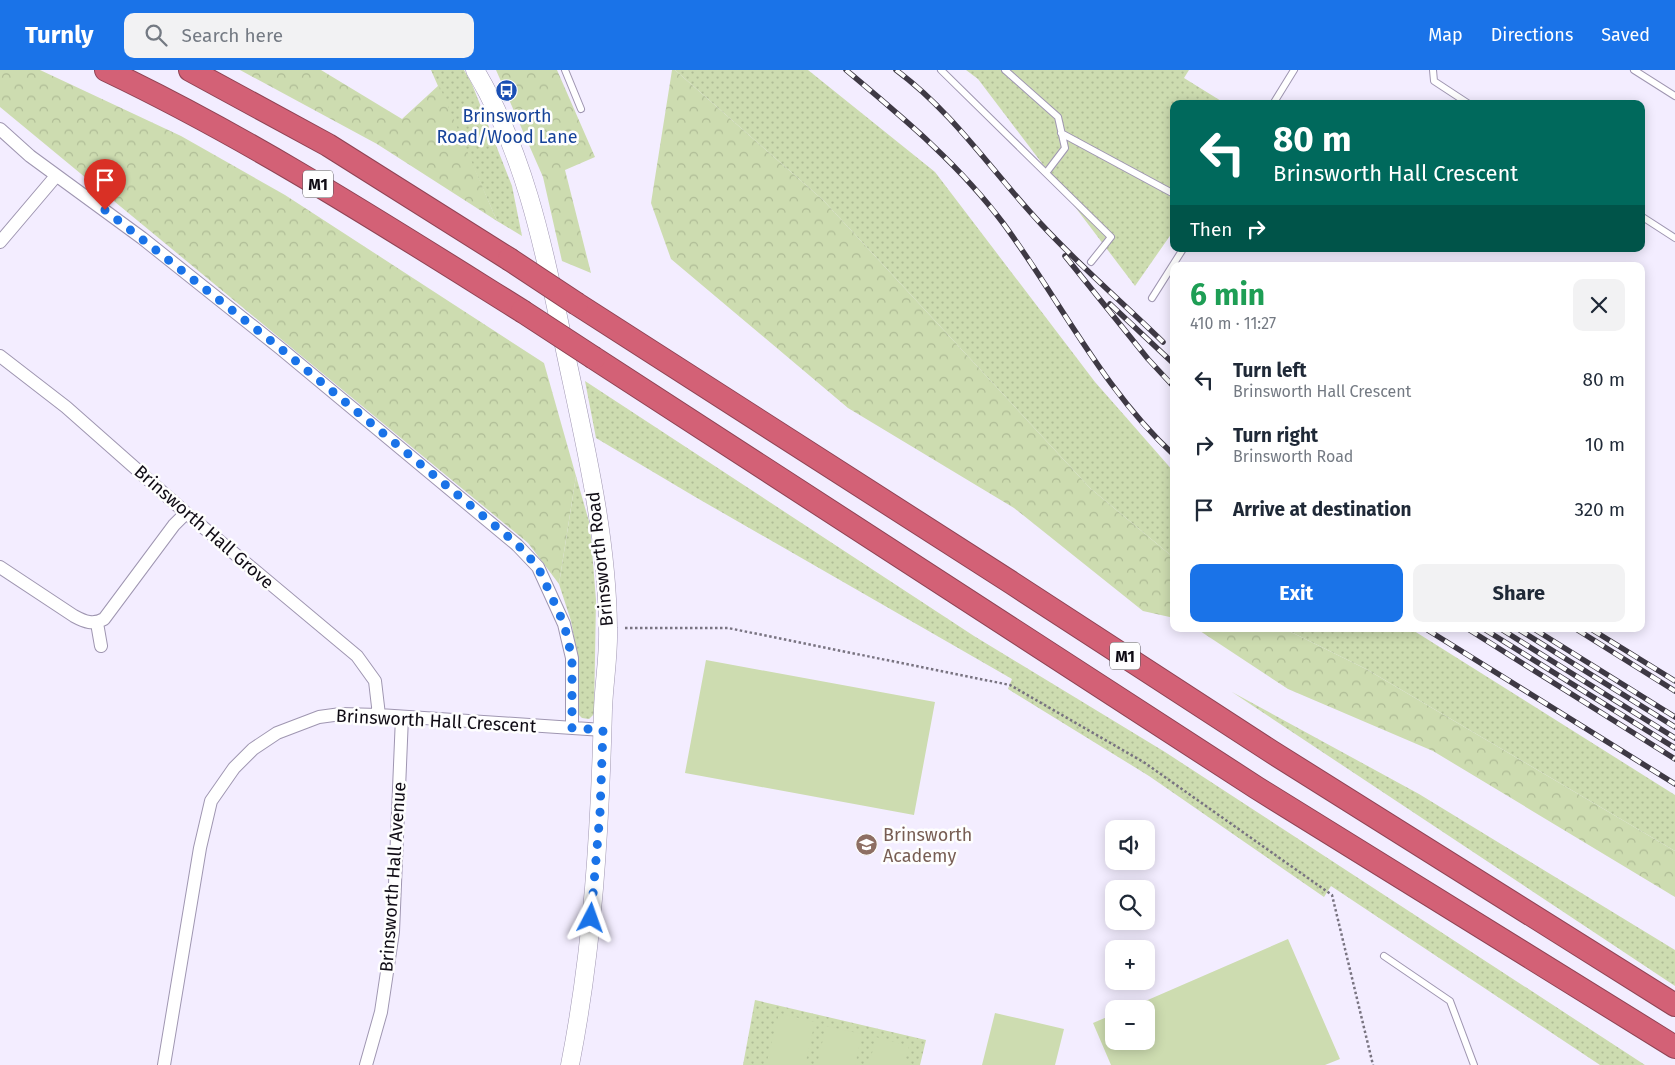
<!DOCTYPE html>
<html lang="en">
<head>
<meta charset="utf-8">
<style>
  body { margin:0; font-family:"Fira Sans",sans-serif; background:#f2f2f3; color:#1f2937; height:100vh; display:flex; flex-direction:column; font-size:19px; white-space:nowrap }
  * { box-sizing:border-box; margin:0 }
  p { font-size:16px; color:#747a83 }
  .icon { flex:none; width:28px; height:28px; fill:none; stroke:currentColor; stroke-width:2; stroke-linecap:round; stroke-linejoin:round }
  .map { position:relative; flex:1; overflow:hidden }
  .drawer { position:absolute; left:1170px; top:192px; width:475px; height:370px; display:flex; flex-direction:column; background:#fff; border-radius:10px; box-shadow:0 2px 12px #0003 }
  .drawer>* { flex:none }
  .guide { position:absolute; left:1170px; top:30px; width:475px; height:152px; border-radius:10px; box-shadow:0 2px 12px #0003; background:#00695c; color:#fff; overflow:hidden }
  .buttons { position:absolute; left:1105px; top:750px; display:grid; gap:10px }
  .buttons a { display:grid; place-items:center; width:50px; height:50px; border-radius:10px; background:#fff; box-shadow:0 2px 12px #0003; font-size:25px }
  .pin { position:absolute; display:grid; place-items:center; width:42px; height:42px; color:#fff; margin:-51px -21px; border-radius:50% 50% 50% 0; rotate:-45deg; box-shadow:0 0 5px #0007 }
  .pin .icon { rotate:45deg }
  .me { position:absolute; width:55px; margin:-28px; rotate:4deg; stroke-linejoin:round; filter:drop-shadow(0 0 4px #0008) }
  .turn { display:flex; align-items:center; gap:18px; height:105px; padding:0 20px; font-size:22px }
  .turn .icon { width:65px; height:65px; stroke-width:2.5 }
  .turn b { display:block; font-size:35px; line-height:42px }
  .then { display:flex; align-items:center; height:48px; padding:0 20px; background:#0003; gap:10px; font-size:19px }
  .round { display:grid; place-items:center; flex:none; width:52px; height:52px; border-radius:10px; background:#f2f2f3 }
  .overview { display:flex; align-items:center; justify-content:space-between; height:85px; padding:0 20px }
  h1 { font-size:30px; font-weight:700; line-height:38px; color:#1e9e55 }
  .button { display:flex; gap:10px; margin-top:auto; padding:10px 20px }
  .button a { flex:1; height:58px; border-radius:10px; background:#1a73e8; color:#fff; font-size:20px; font-weight:700; line-height:58px; text-align:center }
  .button a+a { background:#f2f2f3; color:#1f2937 }
  ul { padding:0; list-style:none }
  li { display:flex; align-items:center; gap:15px; height:65px; padding:0 20px }
  li div { flex:1 }
  li b { display:block; font-size:19px }
  li em { font-style:normal }
  header { display:flex; align-items:center; gap:30px; box-sizing:border-box; height:70px; padding:0 25px; background:#1a73e8; color:#fff }
  header strong { font-size:24px }
  nav { display:flex; gap:28px; margin-inline-start:auto; font-size:18px }
  .search { width:350px; height:45px; background:#f2f2f3; display:flex; align-items:center; gap:12px; box-sizing:border-box; padding:0 18px; border-radius:10px; color:#747a83; font-size:19px }
  .map>svg:first-child { display:block }
</style>
</head>
<body>
<header>
<strong>Turnly</strong>
<div class="search"><svg class="icon" aria-label="search" viewBox="0 0 24 24"><circle cx="10" cy="10" r="6"/><path d="M15 15l6 6"/></svg>Search here</div>
<nav><a>Map</a><a>Directions</a><a>Saved</a></nav>
</header>
<div class="map">
<svg width="1675" height="995" viewBox="0 0 1675 995">
  <defs>
    <pattern id="grass-dots" width="8" height="8" patternUnits="userSpaceOnUse" patternTransform="scale(1.25)"><rect width="8" height="8" fill="#cddcb0"/><path d="M2 2h.1M6 6h.1" fill="none" stroke="#afbc96" stroke-width="1.8" stroke-linecap="round"/></pattern>
    <pattern id="forest-crowns" width="20" height="18" patternUnits="userSpaceOnUse" patternTransform="scale(1.25)"><rect width="20" height="18" fill="#cddcb0"/><path d="M2 6a3 3 0 1 1 6 0M12 15a3 3 0 1 1 6 0" fill="none" stroke="#afbc96"/></pattern>
  </defs>
  <rect width="100%" height="100%" fill="#f3edff"/>
  <path fill="url(#grass-dots)" d="M431,0H464L472,14L512,116L522,166L497,151Z
    M675,0H808L935,102L1095,312L1174,402V488L1090,418L823,130Z
    M966,0H1189L1184,8L1226,34H1174V160L1135,216L978,9Z
    M585,311L974,566L1165,682L1645,995H1600L1331,816L1324,827L1149,706L1008,619L1012,609L697,428L596,368Z
    M576,406L590,455L596,530L594,644L589,649L582,648L578,644L577,583L571,551L559,514Z
    M1285,559H1411L1675,725V781L1366,599Z
    M1232,622L1419,724L1675,880V916Z
    M755,930L926,970L920,995H743Z"/>
  <path fill="url(#forest-crowns)" d="M0,0H40L181,66L285,125L544,293L576,406L559,514L528,473L0,37Z
    M240,0H321L402,49L439,15L497,151L377,74Z
    M496,0H557L595,87L565,100L591,203L562,191L543,107Z
    M672,0H675L823,130L1090,418L1174,488V548L1143,541L1014,438L848,338L671,189L651,133Z
    M1197,559H1285L1366,599L1675,781V827L1433,681L1288,619Z"/>
  <path fill="#cddcb0" d="M706,590L935,632L914,745L685,703Z
    M1288,869L1340,989L1325,995H1111L1093,953L1114,944V971H1146V939H1127Z
    M779,943L815,952L805,995H766Z
    M995,943L1064,959L1055,995H982Z
    M826,956L862,964L855,995H817Z
    M876,967L909,976L904,995H869Z"/>
  <g fill="none" stroke-linecap="round" stroke-linejoin="round">
    <defs>
      <path id="service" d="M565,0L581,39
        M941,0L1111,167L1091,192
        M1005,0L1058,47L1065,78L1046,103
        M1433,0L1434,11L1469,34
        M1634,0L1675,26
        M1273,34L1294,0
        M1061,63L1174,124
        M1641,146L1675,168
        M1152,228L1183,179
        M1384,886L1450,931L1474,995"/>
      <path id="minor" d="M0,59L30,86L142,168L280,278L517,475L538,497L564,554L572,588V657
        M0,172L56,106
        M0,286L66,337L186,443L357,586L375,611L379,645
        M0,497L74,546C85,552 93,555 104,549L174,455L186,443
        M97,553L101,576
        M164,995L200,778L211,731L234,698L253,679L277,663L319,647L341,644L379,645L603,660
        M366,995L381,942L393,862L402,647"/>
      <path id="secondary" d="M475,0C522,78 543,172 561,261C581,358 607,458 608,558C609,585 604,612 603,639C600,759 593,878 570,995"/>
      <path id="motorway" d="M106,0C251,69 386,156 522,241
        M190,0L328,75L509,189
        M577,234L1012,513L1272,682L1675,935
        M594,288L1257,718L1675,977"/>
    </defs>
    <use href="#service" stroke="#9f96b1" stroke-width="8"/>
    <use href="#minor" stroke="#9f96b1" stroke-width="14"/>
    <use href="#secondary" stroke="#9f96b1" stroke-width="19"/>
    <use href="#motorway" stroke="#8f4354" stroke-width="24"/>
    <path stroke="#787380" stroke-width="2.5" stroke-dasharray="2.5 2.5" stroke-linecap="butt" d="M625,558H728L1010,615L1145,693L1332,825L1373,995"/>
    <use href="#service" stroke="#fff" stroke-width="6"/>
    <use href="#minor" stroke="#fff" stroke-width="12"/>
    <use href="#secondary" stroke="#fff" stroke-width="18"/>
    <use href="#motorway" stroke="#d36176" stroke-width="22"/>
    <defs>
      <path id="rail" d="M846,0C902,47 959,94 1003,153C1060,230 1103,320 1174,385
        M896,0C954,43 993,103 1042,155C1080,196 1123,233 1163,272
        M1065,186L1148,289L1174,317
        M1110,234L1174,294
        M1426,559L1675,714
        M1468,559L1675,689
        M1484,559L1675,678
        M1501,559L1675,668
        M1518,559L1675,657
        M1534,559L1675,647
        M1576,559L1675,621
        M1591,559L1675,611"/>
    </defs>
    <use href="#rail" stroke="#3e3944" stroke-width="5.5"/>
    <use href="#rail" stroke="#fefefe" stroke-width="4" stroke-dasharray="11" stroke-linecap="butt"/>
    <defs>
      <path id="motorway-bridge" d="M509,189L577,234
        M522,241L594,288"/>
    </defs>
    <use href="#motorway-bridge" stroke="#8f4354" stroke-width="24" stroke-linecap="butt"/>
    <use href="#motorway-bridge" stroke="#d36176" stroke-width="22"/>
  </g>
  <g fill="none" stroke-linecap="round" stroke-linejoin="round">
    <path stroke="#1a73e8" stroke-width="9" stroke-dasharray="0 16.2" d="M105,140L280,278L517,474L538,497L564,554L572,588V658L603,660L600,743L591,848"/>
  </g>
  <defs>
    <symbol id="bus-disc" viewBox="-11 -11 22 22"><circle r="9.5" fill="#1a4fb4" stroke="#fefefe"/><path d="M-5-6H5V4H4V6H2V4H-2V6H-4V4H-5ZM-3.5-4V0h7V-4ZM-3.5 1.2v1.5H-2V1.2ZM2 1.2v1.5H3.5V1.2Z" fill="#fff"/></symbol>
    <symbol id="school-disc" viewBox="-11 -11 22 22"><circle r="9.5" fill="#8d6e63" stroke="#fefefe"/><path d="M0-5L7-2L0 1L-7-2ZM-4 1L0 2.5L4 1V4Q0 6-4 4Z" fill="#fff"/></symbol>
  </defs>
  <g fill-rule="evenodd">
    <use href="#bus-disc" x="494" y="8" width="25" height="25"/>
    <use href="#school-disc" x="854" y="762" width="25" height="25"/>
  </g>
  <g text-anchor="middle" dominant-baseline="central" stroke-width="5" stroke-linejoin="round" paint-order="stroke">
    <g fill="#fefefe" stroke="#57555b" stroke-width="1">
      <rect x="303" y="100.5" width="30" height="27" rx="4"/>
      <rect x="1110" y="572.5" width="30" height="27" rx="4"/>
    </g>
    <g font-size="16" font-weight="bold" fill="#100c15">
      <text x="318" y="114">M1</text>
      <text x="1125" y="586">M1</text>
    </g>
    <g font-size="18" fill="#164399" stroke="#fefefe">
      <text x="507" y="46">Brinsworth<tspan x="507" dy="21">Road/Wood Lane</tspan></text>
    </g>
    <g font-size="18" fill="#100c15" stroke="#fefefe">
      <text transform="translate(204 457) rotate(41)">Brinsworth Hall Grove</text>
      <text transform="translate(600 489) rotate(-96)">Brinsworth Road</text>
      <text transform="translate(436 651) rotate(3)">Brinsworth Hall Crescent</text>
      <text transform="translate(393 807) rotate(-86)">Brinsworth Hall Avenue</text>
    </g>
    <g font-size="18" fill="#785e54" stroke="#fefefe" text-anchor="start">
      <text x="883" y="765">Brinsworth<tspan x="883" dy="21">Academy</tspan></text>
    </g>
  </g>
</svg>
<div class="buttons">
<a><svg class="icon" aria-label="sound" viewBox="0 0 24 24"><path d="M4 9h4l5-4v14l-5-4H4zM17 9q2 3 0 6"/></svg></a>
<a><svg class="icon" aria-label="search" viewBox="0 0 24 24"><circle cx="10" cy="10" r="6"/><path d="M15 15l6 6"/></svg></a>
<a>+</a>
<a>−</a>
</div>
<div class="pin" style="left:105px;top:140px;background:#d93025"><svg class="icon" aria-label="arrive" viewBox="0 0 24 24"><path d="M6 21V4h12l-3 4 3 4H6"/></svg></div>
<svg class="me" style="left:591px;top:848px" viewBox="-20 -20 40 40"><path d="M0-17L14 15 0 8-14 15z" fill="#1a73e8" stroke="#fff" stroke-width="4"/></svg>
<div class="guide">
<div class="turn"><svg class="icon" aria-label="left" viewBox="0 0 24 24"><path d="M17 20v-9H6M10 6l-5 5 5 5"/></svg><div><b>80 m</b>Brinsworth Hall Crescent</div></div>
<div class="then">Then<svg class="icon" aria-label="right" viewBox="0 0 24 24"><path d="M7 20v-9h11M14 6l5 5-5 5"/></svg></div>
</div>
<section class="drawer">
<div class="overview"><div><h1>6 min</h1><p>410 m · 11:27</p></div><a class="round"><svg class="icon" aria-label="close" viewBox="0 0 24 24"><path d="M6 6l12 12M18 6L6 18"/></svg></a></div>
<ul>
<li><svg class="icon" aria-label="left" viewBox="0 0 24 24"><path d="M17 20v-9H6M10 6l-5 5 5 5"/></svg><div><b>Turn left</b><p>Brinsworth Hall Crescent</p></div><em>80 m</em></li>
<li><svg class="icon" aria-label="right" viewBox="0 0 24 24"><path d="M7 20v-9h11M14 6l5 5-5 5"/></svg><div><b>Turn right</b><p>Brinsworth Road</p></div><em>10 m</em></li>
<li><svg class="icon" aria-label="arrive" viewBox="0 0 24 24"><path d="M6 21V4h12l-3 4 3 4H6"/></svg><div><b>Arrive at destination</b></div><em>320 m</em></li>
</ul>
<div class="button"><a>Exit</a><a>Share</a></div>
</section>
</div>
</body>
</html>
